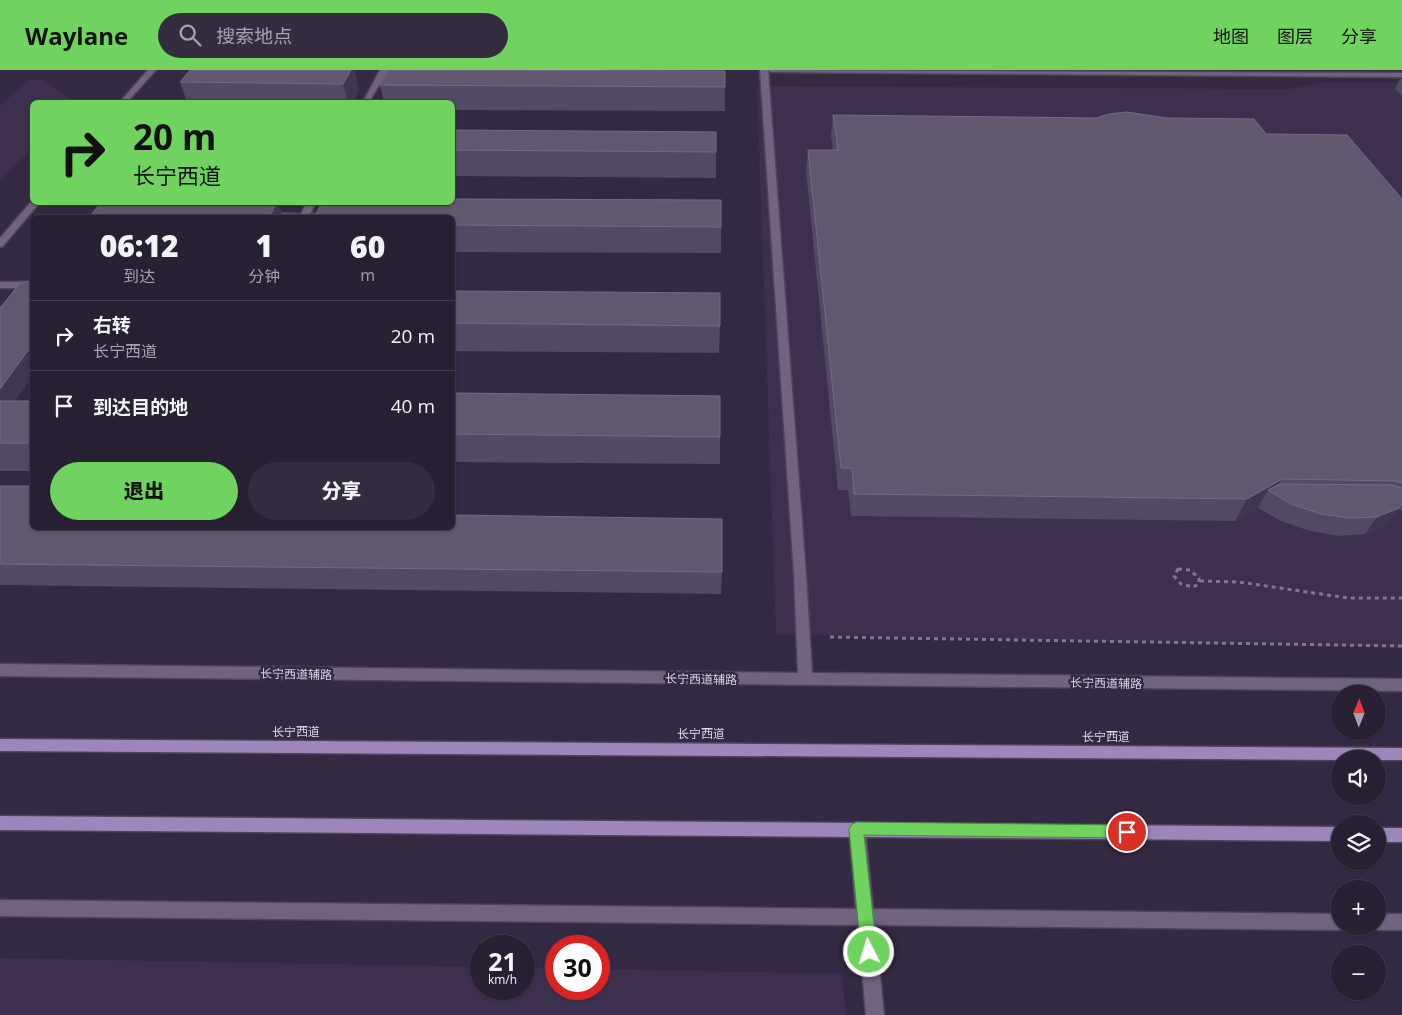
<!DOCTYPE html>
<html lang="zh">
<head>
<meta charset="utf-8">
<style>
  body { margin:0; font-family:"Open Sans","Noto Sans SC",sans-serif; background:#332c3e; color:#f1f3f6; height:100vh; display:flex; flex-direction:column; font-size:19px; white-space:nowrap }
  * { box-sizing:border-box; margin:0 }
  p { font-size:16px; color:#a4a2ac }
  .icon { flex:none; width:28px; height:28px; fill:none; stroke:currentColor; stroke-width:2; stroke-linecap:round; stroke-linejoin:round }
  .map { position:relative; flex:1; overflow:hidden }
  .panel { position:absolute; left:30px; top:145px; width:425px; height:315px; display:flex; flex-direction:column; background:#271f32; border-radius:8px; box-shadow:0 1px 4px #0004,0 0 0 1px #433d4d }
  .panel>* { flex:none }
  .hud { position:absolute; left:30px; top:30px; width:425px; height:105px; border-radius:8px; box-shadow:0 1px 4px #0004,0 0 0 1px #433d4d; background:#70d35f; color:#111; overflow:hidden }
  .needle { width:32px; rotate:1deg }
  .tools { position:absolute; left:1331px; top:615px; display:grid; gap:10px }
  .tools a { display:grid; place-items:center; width:55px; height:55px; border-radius:50%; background:#271f32; box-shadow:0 1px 4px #0004,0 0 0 1px #433d4d; font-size:25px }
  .speed { position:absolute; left:470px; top:865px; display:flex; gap:10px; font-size:25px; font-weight:700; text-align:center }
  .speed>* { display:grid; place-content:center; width:65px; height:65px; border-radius:50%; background:#271f32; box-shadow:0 1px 4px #0004,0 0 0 1px #433d4d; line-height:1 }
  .speed small { font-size:12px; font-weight:400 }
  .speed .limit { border:8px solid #d22; background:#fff; color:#111 }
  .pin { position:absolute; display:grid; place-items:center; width:42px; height:42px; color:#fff; margin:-21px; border:2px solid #fff; border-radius:50%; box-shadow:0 1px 5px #0007 }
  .me { position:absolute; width:55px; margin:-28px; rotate:355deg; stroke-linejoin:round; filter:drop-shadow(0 0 4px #0008) }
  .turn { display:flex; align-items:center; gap:18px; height:105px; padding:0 20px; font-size:22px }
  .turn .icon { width:65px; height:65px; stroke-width:2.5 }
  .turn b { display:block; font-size:35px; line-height:42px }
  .eta { display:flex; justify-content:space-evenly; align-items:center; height:85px; text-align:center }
  .eta b { font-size:30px; font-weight:800; line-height:35px }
  .cta { display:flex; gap:10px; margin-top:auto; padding:10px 20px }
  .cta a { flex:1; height:58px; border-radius:30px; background:#70d35f; color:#111; font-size:20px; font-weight:800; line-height:58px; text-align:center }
  .cta a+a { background:#332c3e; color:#f1f3f6 }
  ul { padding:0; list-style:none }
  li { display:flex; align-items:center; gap:15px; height:70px; padding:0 20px; border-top:1px solid #433d4d }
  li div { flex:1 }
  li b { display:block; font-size:19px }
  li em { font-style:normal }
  header { display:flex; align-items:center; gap:30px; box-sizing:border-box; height:70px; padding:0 25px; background:#70d35f; color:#111 }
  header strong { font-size:24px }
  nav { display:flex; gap:28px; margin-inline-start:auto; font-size:18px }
  .search { width:350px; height:45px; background:#332c3e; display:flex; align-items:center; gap:12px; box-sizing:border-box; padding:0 18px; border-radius:28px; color:#a4a2ac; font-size:19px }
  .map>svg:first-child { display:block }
</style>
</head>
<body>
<header>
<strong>Waylane</strong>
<div class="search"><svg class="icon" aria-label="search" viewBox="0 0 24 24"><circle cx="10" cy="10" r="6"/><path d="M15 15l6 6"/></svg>搜索地点</div>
<nav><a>地图</a><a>图层</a><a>分享</a></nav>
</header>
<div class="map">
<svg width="1402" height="945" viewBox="0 0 1402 945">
  <rect width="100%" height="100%" fill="#342942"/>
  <path fill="#3d304f" d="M28,10H44L73,32H32V77L0,111V36Z
    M1319,13H1402V578L776,564L757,16L1290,19Z
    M0,888L481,897V919H524V898H556V919H599V899L842,904L846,945H0Z"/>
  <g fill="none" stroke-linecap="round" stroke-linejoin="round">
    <defs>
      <path id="service" d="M380,0H388L369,32H363Z
        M307,132H316L310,144H331L335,147L262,146L266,143L301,144Z
        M0,212H32V218H0Z"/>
      <path id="minor" d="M760,0H768L806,505L812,603L1402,609V621L0,606V594L798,603L794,505Z
        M857,752L863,754L865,759L873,839L1340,844V856H1347L1340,860L875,855L884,945H866L858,855L0,846V830L856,839L849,759L851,754Z
        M1378,844H1402V860H1378L1372,858L1371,856H1378Z"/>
      <path id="tertiary" d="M148,0H156L127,32H120Z
        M767,0L1402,3V7L771,2Z
        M32,131V132H40L3,176L0,177V168Z"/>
      <path id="primary" d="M0,669L1402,678V690H1378V689L1340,690L0,681Z
        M0,746L1340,757V771L0,760Z
        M1378,758H1402V772H1378Z"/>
    </defs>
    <use href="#service" stroke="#4d4459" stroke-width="3"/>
    <use href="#minor" stroke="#4d4459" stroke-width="3"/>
    <use href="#tertiary" stroke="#4d4459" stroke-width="3"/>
    <use href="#primary" stroke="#4d4459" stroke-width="3"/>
    <path stroke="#7f778c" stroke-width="3" stroke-dasharray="4 4" stroke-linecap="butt" d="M1178,499L1190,500L1199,508V514L1193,517L1181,514L1174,506Z
      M1200,511L1239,512L1348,528H1402
      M830,567L1402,576"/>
    <use href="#service" fill="#6f6380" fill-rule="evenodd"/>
    <use href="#minor" fill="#6f6380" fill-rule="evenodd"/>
    <use href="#tertiary" fill="#6f6380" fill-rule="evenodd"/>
    <use href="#primary" fill="#9c86bb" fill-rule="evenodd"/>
  </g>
  <path fill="#524962" d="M190,0H354L359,21L352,32H187L180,12Z
    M725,1V41L452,40V32H384L380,15Z
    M1400,9H1402V26L1395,19Z
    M833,45L1266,64L1402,129V441L1399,439L1386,455L1365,464L1339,466L1310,461L1281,451L1258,438L1235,451L851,446L848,420H838L806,100L808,80H833L831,65Z
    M452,60L716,62V108L452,106Z
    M452,148L721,157V183L452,182Z
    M452,221L720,256L719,283L452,281Z
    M0,238L15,331H32V401H0Z
    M452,323L720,326V394L452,392Z
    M0,416L32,458L722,502L721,524L0,515Z"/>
  <path fill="#40364f" d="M351,0H354L359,21L352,32H348L343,14Z
    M277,132H278L283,148H269Z
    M32,275V307L0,352V319Z
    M1282,409L1274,424L1268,420L1258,438L1235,451L1247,429Z
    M1402,434V435L1386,455L1365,464L1377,447Z"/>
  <path fill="#615870" stroke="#746b83" d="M190,0H351L343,14L180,12Z
    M388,0L725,1V17L380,15Z
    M1127,42L1167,48L1254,49L1266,64L1347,65L1402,129V413L1396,411L1282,409L1247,429L854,424L852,398H841L808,80H838L833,45L1096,48L1109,44Z
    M452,60L716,62V82L452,80Z
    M452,129L721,130V157L452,155V148H314L322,132H452Z
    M101,132H277L269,148H89Z
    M21,212H32V275L0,319V238Z
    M452,221L720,223V256L452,253Z
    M452,323L720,326V367L452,364Z
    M0,331H32V373H0Z
    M1280,414L1393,415L1402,418V434L1399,438L1377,447L1350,448L1321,444L1291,434L1268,420Z
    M0,416H32V458H452V445L722,449V502L0,494Z"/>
  <path fill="#70d35f" stroke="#49893e" d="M857,752L1127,755L1132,757L1135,762L1132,767L1127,768L864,765L877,882L875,887L869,889L864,887L861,882L849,759L852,754Z"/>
  <g text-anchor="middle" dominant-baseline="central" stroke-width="5" stroke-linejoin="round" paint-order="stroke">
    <g font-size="12" fill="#dbd5e6" stroke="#342942">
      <text transform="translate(296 604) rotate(1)">长宁西道辅路</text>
      <text transform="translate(701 609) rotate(1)">长宁西道辅路</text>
      <text transform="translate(1106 613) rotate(1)">长宁西道辅路</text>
      <text x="296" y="661">长宁西道</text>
      <text x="701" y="663">长宁西道</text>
      <text x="1106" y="666">长宁西道</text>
    </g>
  </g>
</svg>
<div class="tools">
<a><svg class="needle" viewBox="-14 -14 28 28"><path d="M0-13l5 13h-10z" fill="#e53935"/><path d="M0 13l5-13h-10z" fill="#a4a2ac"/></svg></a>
<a><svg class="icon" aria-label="sound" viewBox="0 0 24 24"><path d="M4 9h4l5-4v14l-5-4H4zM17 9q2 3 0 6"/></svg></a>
<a><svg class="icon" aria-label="layers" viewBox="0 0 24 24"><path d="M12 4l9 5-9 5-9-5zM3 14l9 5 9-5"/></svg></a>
<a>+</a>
<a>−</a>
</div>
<div class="speed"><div>21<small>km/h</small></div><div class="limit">30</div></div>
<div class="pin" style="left:1127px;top:762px;background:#d93025"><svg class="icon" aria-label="arrive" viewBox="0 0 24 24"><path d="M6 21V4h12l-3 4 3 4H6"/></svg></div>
<svg class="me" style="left:869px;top:882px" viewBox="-20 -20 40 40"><circle r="17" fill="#70d35f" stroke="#fff" stroke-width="3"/><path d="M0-11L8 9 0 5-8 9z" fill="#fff"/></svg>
<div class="hud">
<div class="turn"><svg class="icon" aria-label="right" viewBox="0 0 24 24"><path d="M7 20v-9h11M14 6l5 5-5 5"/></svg><div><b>20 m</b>长宁西道</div></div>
</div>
<section class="panel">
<div class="eta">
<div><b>06:12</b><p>到达</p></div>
<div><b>1</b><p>分钟</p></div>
<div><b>60</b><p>m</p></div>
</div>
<ul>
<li><svg class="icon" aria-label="right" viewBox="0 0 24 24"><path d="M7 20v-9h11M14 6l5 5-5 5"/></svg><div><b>右转</b><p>长宁西道</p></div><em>20 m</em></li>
<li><svg class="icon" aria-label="arrive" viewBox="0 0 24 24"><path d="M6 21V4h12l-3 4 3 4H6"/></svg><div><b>到达目的地</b></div><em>40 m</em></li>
</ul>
<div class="cta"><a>退出</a><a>分享</a></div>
</section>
</div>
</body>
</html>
